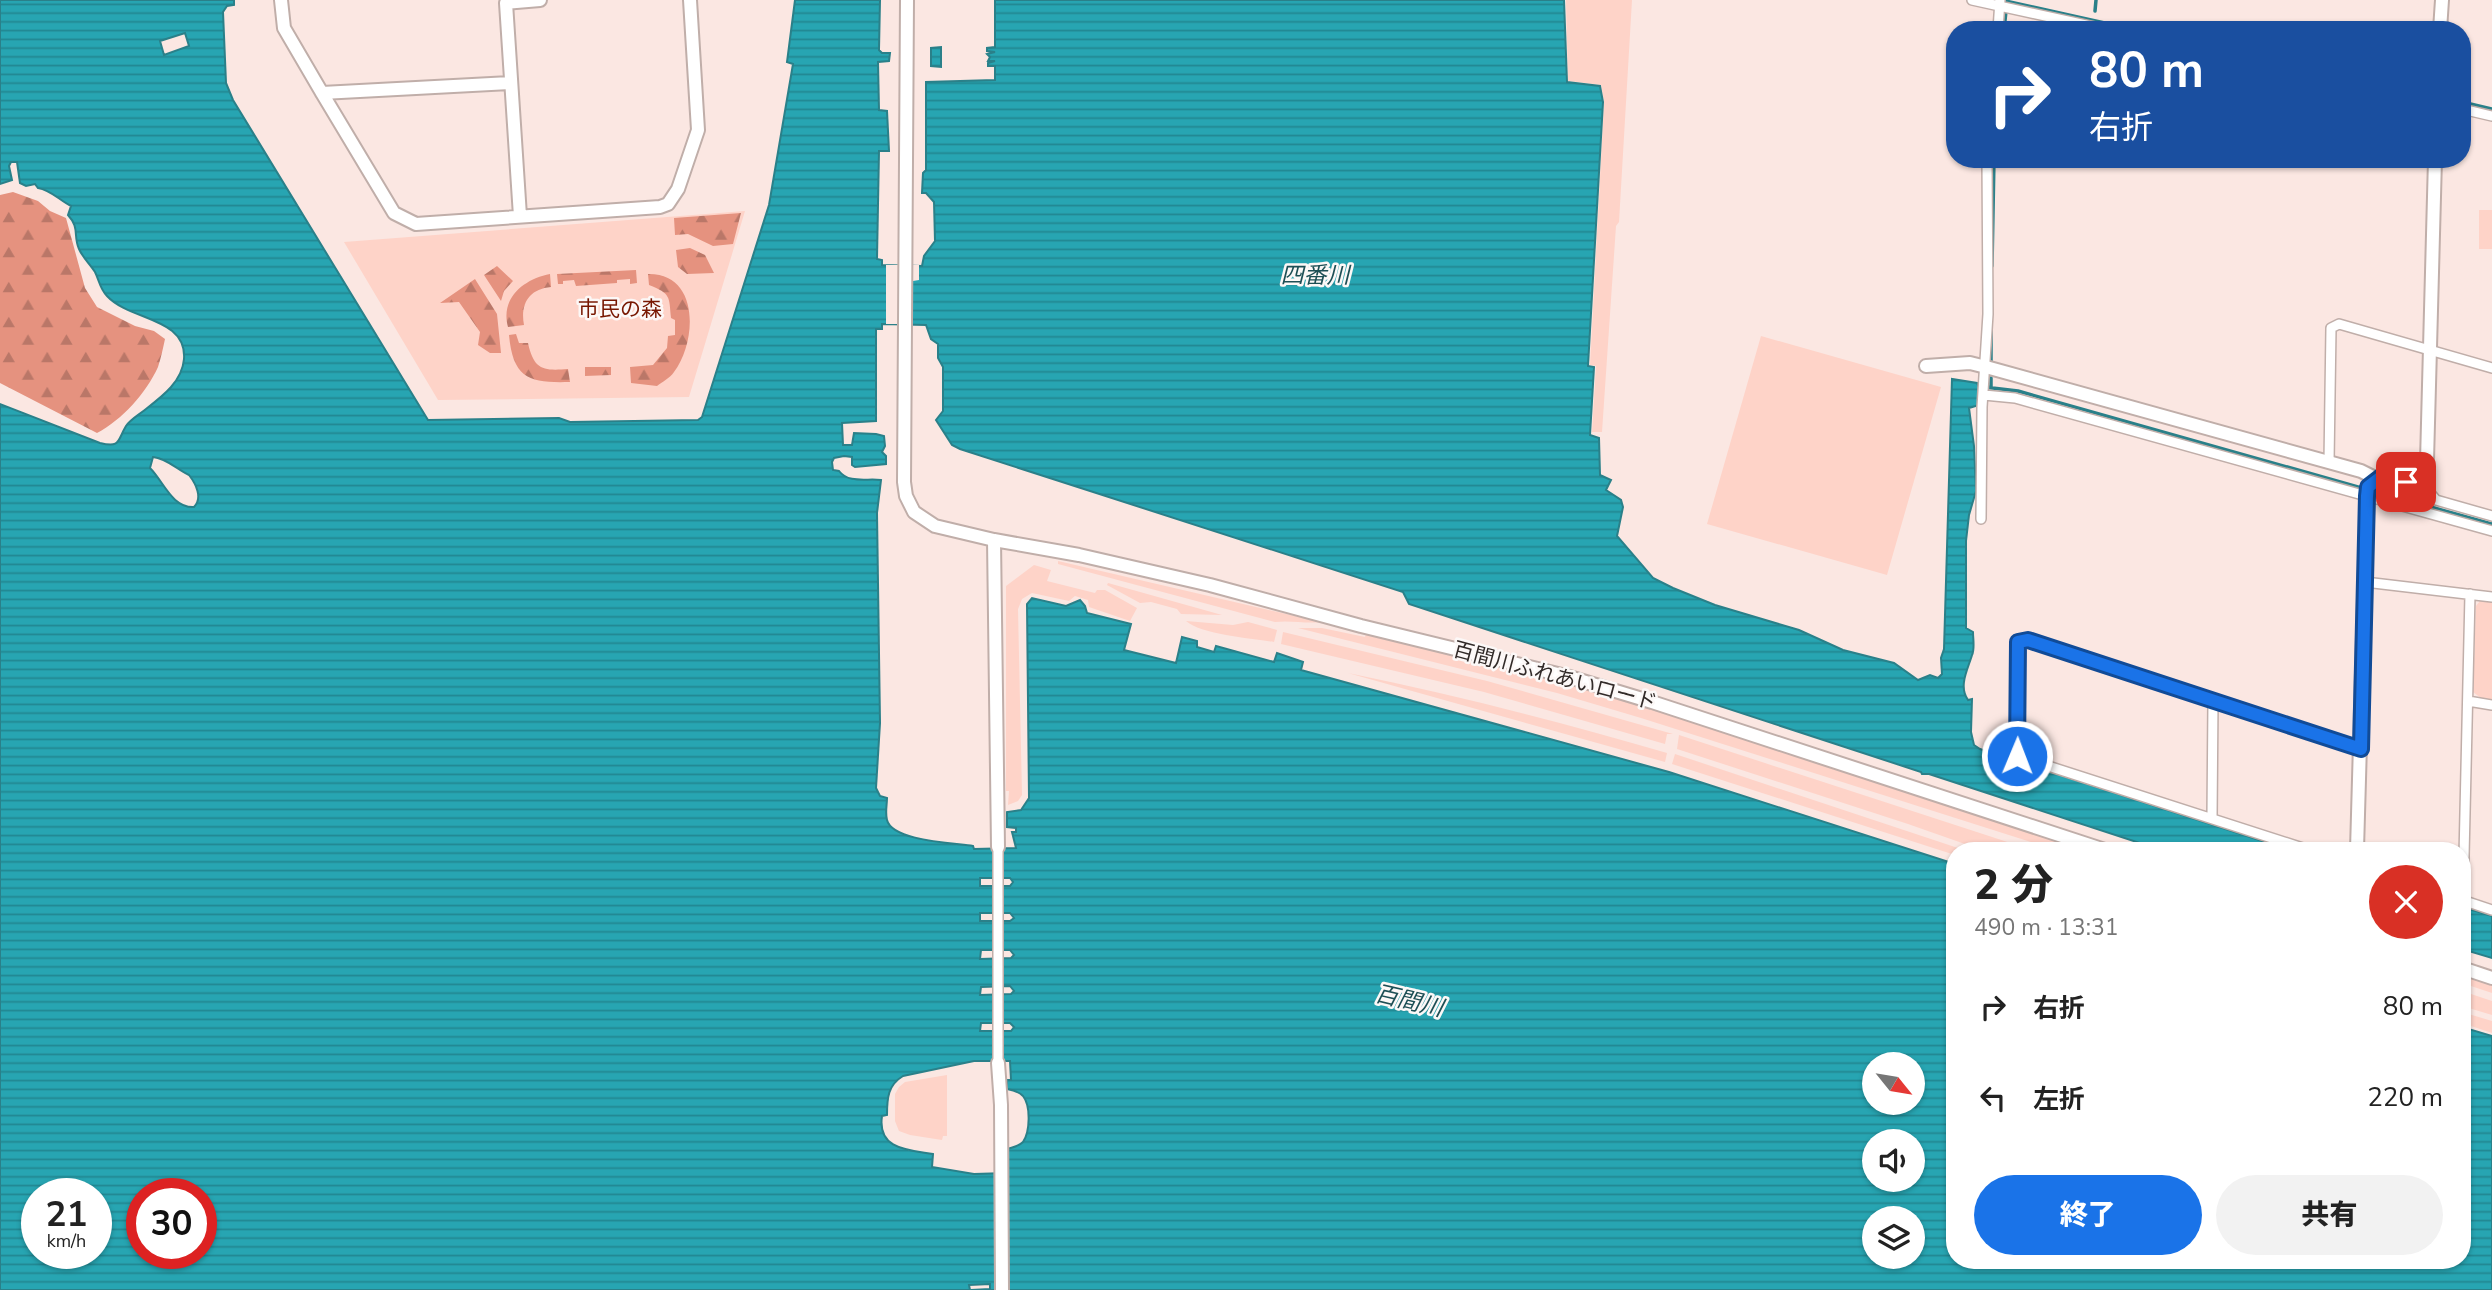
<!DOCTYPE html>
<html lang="ja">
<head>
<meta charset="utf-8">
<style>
  body { margin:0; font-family:"Nunito Sans","Noto Sans JP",sans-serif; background:#f2f2f2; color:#222; height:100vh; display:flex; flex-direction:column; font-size:26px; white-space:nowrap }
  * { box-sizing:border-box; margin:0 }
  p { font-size:23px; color:#767676 }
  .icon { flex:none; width:38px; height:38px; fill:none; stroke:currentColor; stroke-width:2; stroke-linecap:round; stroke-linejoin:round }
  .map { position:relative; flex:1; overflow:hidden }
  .drawer { position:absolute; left:1946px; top:842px; width:525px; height:427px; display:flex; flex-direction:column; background:#fff; border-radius:28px; box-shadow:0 2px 5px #0004 }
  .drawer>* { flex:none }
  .top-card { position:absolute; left:1946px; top:21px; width:525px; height:147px; border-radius:28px; box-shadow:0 2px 5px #0004; background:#1a4fa0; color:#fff; overflow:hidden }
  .needle { width:46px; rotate:120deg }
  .tools { position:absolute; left:1862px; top:1052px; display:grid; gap:14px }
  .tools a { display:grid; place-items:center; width:63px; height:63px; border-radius:50%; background:#fff; box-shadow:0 2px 5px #0004; font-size:35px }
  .speed { position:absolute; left:21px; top:1178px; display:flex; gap:14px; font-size:35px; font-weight:700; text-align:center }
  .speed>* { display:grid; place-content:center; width:91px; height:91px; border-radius:50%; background:#fff; box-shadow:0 2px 5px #0004; line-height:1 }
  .speed small { font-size:18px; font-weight:400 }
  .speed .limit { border:10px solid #d22; background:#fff; color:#111 }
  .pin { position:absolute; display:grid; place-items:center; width:60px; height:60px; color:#fff; margin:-30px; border-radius:14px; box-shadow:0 4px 10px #0006 }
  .me { position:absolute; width:77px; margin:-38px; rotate:1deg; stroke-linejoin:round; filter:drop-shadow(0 0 5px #0008) }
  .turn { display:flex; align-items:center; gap:24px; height:147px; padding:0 28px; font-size:32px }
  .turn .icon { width:91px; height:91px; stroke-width:2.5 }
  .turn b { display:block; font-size:49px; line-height:60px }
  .round { display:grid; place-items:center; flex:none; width:74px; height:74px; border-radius:37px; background:#f2f2f2 }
  .summary { display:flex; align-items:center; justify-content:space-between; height:119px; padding:0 28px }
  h1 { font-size:42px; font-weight:800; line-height:52px }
  .cta { display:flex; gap:14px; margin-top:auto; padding:14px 28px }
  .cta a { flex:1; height:80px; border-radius:42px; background:#1a73e8; color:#fff; font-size:28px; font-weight:800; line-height:80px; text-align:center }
  .cta a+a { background:#f2f2f2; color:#222 }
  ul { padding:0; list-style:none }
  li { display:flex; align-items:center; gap:21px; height:91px; padding:0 28px }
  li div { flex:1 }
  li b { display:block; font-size:26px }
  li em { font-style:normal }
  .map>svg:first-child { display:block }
</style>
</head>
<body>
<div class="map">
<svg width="2492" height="1290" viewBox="0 0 2492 1290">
  <defs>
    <pattern id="forest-firs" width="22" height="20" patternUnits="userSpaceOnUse" patternTransform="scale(1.75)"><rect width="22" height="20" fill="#e5927f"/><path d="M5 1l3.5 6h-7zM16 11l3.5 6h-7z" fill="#ba7768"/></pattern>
    <pattern id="water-rules" width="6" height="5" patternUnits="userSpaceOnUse" patternTransform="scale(1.75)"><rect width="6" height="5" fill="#27a5b2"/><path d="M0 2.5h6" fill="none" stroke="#228791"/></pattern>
  </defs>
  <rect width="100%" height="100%" fill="#fbe7e2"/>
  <path fill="#fed3c8" d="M1566,0H1632L1619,222L1616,226L1602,432H1592L1596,366L1590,365L1604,102L1601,85L1568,81Z
    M2479,210H2492V249H2479Z
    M745,211L689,397L438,400L344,242Z
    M1761,336L1941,387L1887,575L1707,524Z
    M1058,561L1321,622C1306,624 1291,620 1275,622L1058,564Z
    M1034,565L1051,570L1047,581L1095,593L1097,590H1105L1137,608L1130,621L1089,607L1088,600L1075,596L1069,601L1032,593L1022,599L1018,609L1022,795L1018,801L1008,805L1009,791H1006V586Z
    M1108,583L1222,615L1181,614L1177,609L1151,602L1140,603L1107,585Z
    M2480,601L2492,602V700L2481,698L2473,692L2476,606Z
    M1186,621L1233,625L1248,622L1277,630L1274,642C1250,638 1203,635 1186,621Z
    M1298,628H1322L1365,637L1366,634L1510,667L1612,693L2093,850H2056L1641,718L1557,693Z
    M1283,632L1487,681L1673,734H1667L1665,744L1484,692L1281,644Z
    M1348,673C1456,695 1561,722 1667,753L1665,762Z
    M1679,735L2032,850H1982L1908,824L1677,749Z
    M1675,754L1964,850H1955V855L1672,764Z
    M2462,972L2492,982V993L2462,983Z
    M2462,991L2492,1001V1015L2462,1006Z
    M2462,1012L2492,1021V1033L2462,1023Z
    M947,1075V1136H943L942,1140L910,1135L899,1131L895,1121V1094L899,1087L905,1082Z"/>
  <path fill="url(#forest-firs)" d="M13,192L38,201L50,211L66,218L85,288L97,307L135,326L154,331L165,339C163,348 161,358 158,367C146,393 122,420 97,433L0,383V195Z
    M741,213L733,244L713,246L688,234L675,235L674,218Z
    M690,248L705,255L714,273L687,274L678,267L676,250Z
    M497,266L513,281L504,291L501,301L484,275Z
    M636,270L637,283L630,284V279L617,280V283L576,286L574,280L563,281V284H558L557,274Z
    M550,274L551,287C529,289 520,304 524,325L508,327C500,298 524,279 550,274Z
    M648,274C700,273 697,342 674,372C670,378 662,382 657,386L631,383L630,367L653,365L667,348L668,336L675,335V320L671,318C669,296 671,294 649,285Z
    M475,279L497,314L501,353H490L478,345L480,332L459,302L440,303Z
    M516,334L519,343H528C534,370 543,371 568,369L570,382C531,383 513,380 509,335Z
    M585,367H611V375L585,376Z"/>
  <path fill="url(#water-rules)" stroke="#2a8089" stroke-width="2" fill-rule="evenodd" d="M0,0H234V5L227,6L223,12L226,83L233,100L428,420L559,418L570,422L698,420L702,417L769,205L793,64L787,62L795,0H880L879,50L882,53H890L889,61L878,62L879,110L887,111L889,151H879L877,259L882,260V265L922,266L924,256L935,241L934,202L926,193H922L923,173L926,170V82L995,80V66H988V63L995,61H988L990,57L987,54L995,52L987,51V48L995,47V0H1564L1567,82L1600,86L1603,102L1588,366L1594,367L1590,435L1599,438L1600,475L1611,480L1606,490L1621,500L1623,507L1617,536L1653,578L1673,588L1715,605L1799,630L1843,650L1894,663L1918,680L1930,675L1938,678L1942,674L1941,658L1944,649L1952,379L1977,383L1980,390L1979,405L1969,408L1974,446L1976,491L1969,515L1966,541V628L1973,632C1973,639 1975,649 1972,655C1968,669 1958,686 1968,700L1972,699L1971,732L1974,745L1980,749L2290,850H2161L1929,774H1922L1921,772L1409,604L1403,592L960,449L952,445L936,420L943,411V367L938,358V344L931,339L926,325L882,324V329H876V421L842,423L843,445H852L854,433L876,434L884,436L885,446L882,452L886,456V464L855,467L852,465V457L844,456L834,458L832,462L833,470L839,471C849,484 867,478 881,480L877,513L880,723L876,788L880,796L887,798C887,804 885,813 887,820C892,841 954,843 973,846L974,849L1016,848L1012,832H1016V828L1007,827V812L1021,810L1029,798L1027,604L1032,598L1066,606L1080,600L1085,606L1087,613L1131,624L1124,650L1176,663L1182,637L1197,641V647L1214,652L1216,646L1274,662L1277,653L1303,662L1301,670L1669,772L1955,864V1260H2462V1027L2492,1036V1290H971L990,1289V1284L969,1285L970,1290H0V404L100,443C121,448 117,441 126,426C130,420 137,416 142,412C160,398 182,383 184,359C187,317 130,321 107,296C100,289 99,280 95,272C90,264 83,258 79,249C73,236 80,228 68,215L71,206C59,200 51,190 38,188L35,184L26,186L20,183L17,162H11L9,166L12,180L0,184ZM185,33L189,46L164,55L160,41ZM153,457C166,458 178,470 189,475C196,484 203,498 194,507C172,508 164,482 150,468ZM1010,878L1013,882L1010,886H980V878ZM1010,913L1014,918L1010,921H980V913ZM1010,950L1014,955L1011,958L980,959L981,950ZM1010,986L1014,991L1011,994L980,995L981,987ZM1010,1023L1014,1027L1011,1031H980L981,1023ZM974,1061H1010L1011,1080H1007V1089C1013,1090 1019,1092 1023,1096C1031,1106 1030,1132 1023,1142C1018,1147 1013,1147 1007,1149V1173L974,1174L932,1167L933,1154C909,1150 877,1150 882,1116L887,1115C887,1098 888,1085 903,1076ZM1874,1064H1913V1102H1874ZM1874,1141H1913V1180H1874ZM37,1194H96V1253H37ZM142,1194H201V1253H142ZM1874,1218H1913V1256H1874Z
    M941,47V67L931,66V48Z
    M2462,907L2492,916V958L2462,949Z"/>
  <path fill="#fbe7e2" d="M886,265H919V280L913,281V324H886Z"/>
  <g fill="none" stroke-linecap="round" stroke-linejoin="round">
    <path stroke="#2a8089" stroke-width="3.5" d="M2001,0L2136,30
      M2095,11L2096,0
      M2004,30L2006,11
      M2462,102L2492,109
      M1992,266L1994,159
      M1991,361V326
      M1984,387L2018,391L2365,489
      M1991,387V378
      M2373,491L2492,524"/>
    <defs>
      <path id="street" d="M1972,0L2109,30
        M1998,30L2000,0
        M2462,109L2492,116
        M1984,395L2015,398L2492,531
        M2329,462L2331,328L2339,324L2492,368
        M2417,478L2436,500L2492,516
        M1981,519L1982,407L1988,314L1987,159
        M2365,582L2492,597
        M2468,701L2492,705
        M2212,818L2213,701
        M2309,850L2017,756L2018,642L2028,640L2079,656L2361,749
        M2462,900L2492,910
        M2463,900L2470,594
        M998,1063V847"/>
      <path id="secondary" d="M281,0L284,28L322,93L394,213L416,224L660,207L668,204L678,189L698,130L690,0
        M907,0L904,482L906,496L914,512L935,526L994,540L1079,555L1210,585L1361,626L1566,676L1652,702L2105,850
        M2440,30L2442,0
        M322,93L510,83
        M520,216L506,3L540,0
        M1926,366L1970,363L1986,367L2361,471L2377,479
        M994,540L998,847
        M2357,850L2367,496C2375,457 2413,503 2427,461L2435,159
        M2462,968L2492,978
        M998,1063L1001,1105L1002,1290"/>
    </defs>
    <use href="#street" stroke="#c0aea9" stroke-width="12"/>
    <use href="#secondary" stroke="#c0aea9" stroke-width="16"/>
    <use href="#street" stroke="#fff" stroke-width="9"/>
    <use href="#secondary" stroke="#fff" stroke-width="12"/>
  </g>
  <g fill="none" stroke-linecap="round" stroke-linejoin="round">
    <defs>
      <path id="route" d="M2017,756L2018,642L2028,640L2361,749L2367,496L2368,487L2381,477L2406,482"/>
    </defs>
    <use href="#route" stroke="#114b97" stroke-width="18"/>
    <use href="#route" stroke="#1a73e8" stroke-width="12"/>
  </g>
  <g text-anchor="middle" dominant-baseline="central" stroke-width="5" stroke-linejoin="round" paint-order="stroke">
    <g font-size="21" fill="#781701" stroke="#fcf8f7">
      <text x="620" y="309">市民の森</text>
    </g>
    <g font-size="21" fill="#322b29" stroke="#fcf8f7">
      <text transform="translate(1555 676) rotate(15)">百間川ふれあいロード</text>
    </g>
    <g font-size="23" font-style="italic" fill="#1d4f55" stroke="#fcf8f7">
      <text x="1315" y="275">四番川</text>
      <text transform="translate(1409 1001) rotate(13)">百間川</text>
    </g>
  </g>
</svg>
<div class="tools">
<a><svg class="needle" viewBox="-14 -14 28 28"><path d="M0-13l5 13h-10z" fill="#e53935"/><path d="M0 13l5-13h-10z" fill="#767676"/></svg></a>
<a><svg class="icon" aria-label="sound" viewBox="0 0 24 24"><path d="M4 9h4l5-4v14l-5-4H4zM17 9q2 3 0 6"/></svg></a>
<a><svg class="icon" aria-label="layers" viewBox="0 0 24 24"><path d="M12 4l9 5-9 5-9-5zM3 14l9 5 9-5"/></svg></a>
</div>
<div class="speed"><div>21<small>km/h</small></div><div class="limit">30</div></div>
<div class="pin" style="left:2406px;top:482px;background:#d93025"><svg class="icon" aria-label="arrive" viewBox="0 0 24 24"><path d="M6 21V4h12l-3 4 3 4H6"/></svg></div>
<svg class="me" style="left:2017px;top:756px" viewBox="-20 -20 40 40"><circle r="17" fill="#1a73e8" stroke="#fff" stroke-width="3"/><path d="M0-11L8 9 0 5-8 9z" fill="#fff"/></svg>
<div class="top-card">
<div class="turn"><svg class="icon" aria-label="right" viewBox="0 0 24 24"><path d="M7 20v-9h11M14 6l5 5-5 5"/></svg><div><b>80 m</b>右折</div></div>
</div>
<section class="drawer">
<div class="summary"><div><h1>2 分</h1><p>490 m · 13:31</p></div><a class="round" style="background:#d93025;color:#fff"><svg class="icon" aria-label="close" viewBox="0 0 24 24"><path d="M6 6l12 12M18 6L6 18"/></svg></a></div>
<ul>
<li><svg class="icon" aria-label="right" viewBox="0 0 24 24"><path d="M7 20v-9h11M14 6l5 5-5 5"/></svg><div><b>右折</b></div><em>80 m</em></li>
<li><svg class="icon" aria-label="left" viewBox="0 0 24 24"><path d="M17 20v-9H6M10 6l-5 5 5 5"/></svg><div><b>左折</b></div><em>220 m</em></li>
</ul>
<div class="cta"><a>終了</a><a>共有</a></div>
</section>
</div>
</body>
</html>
